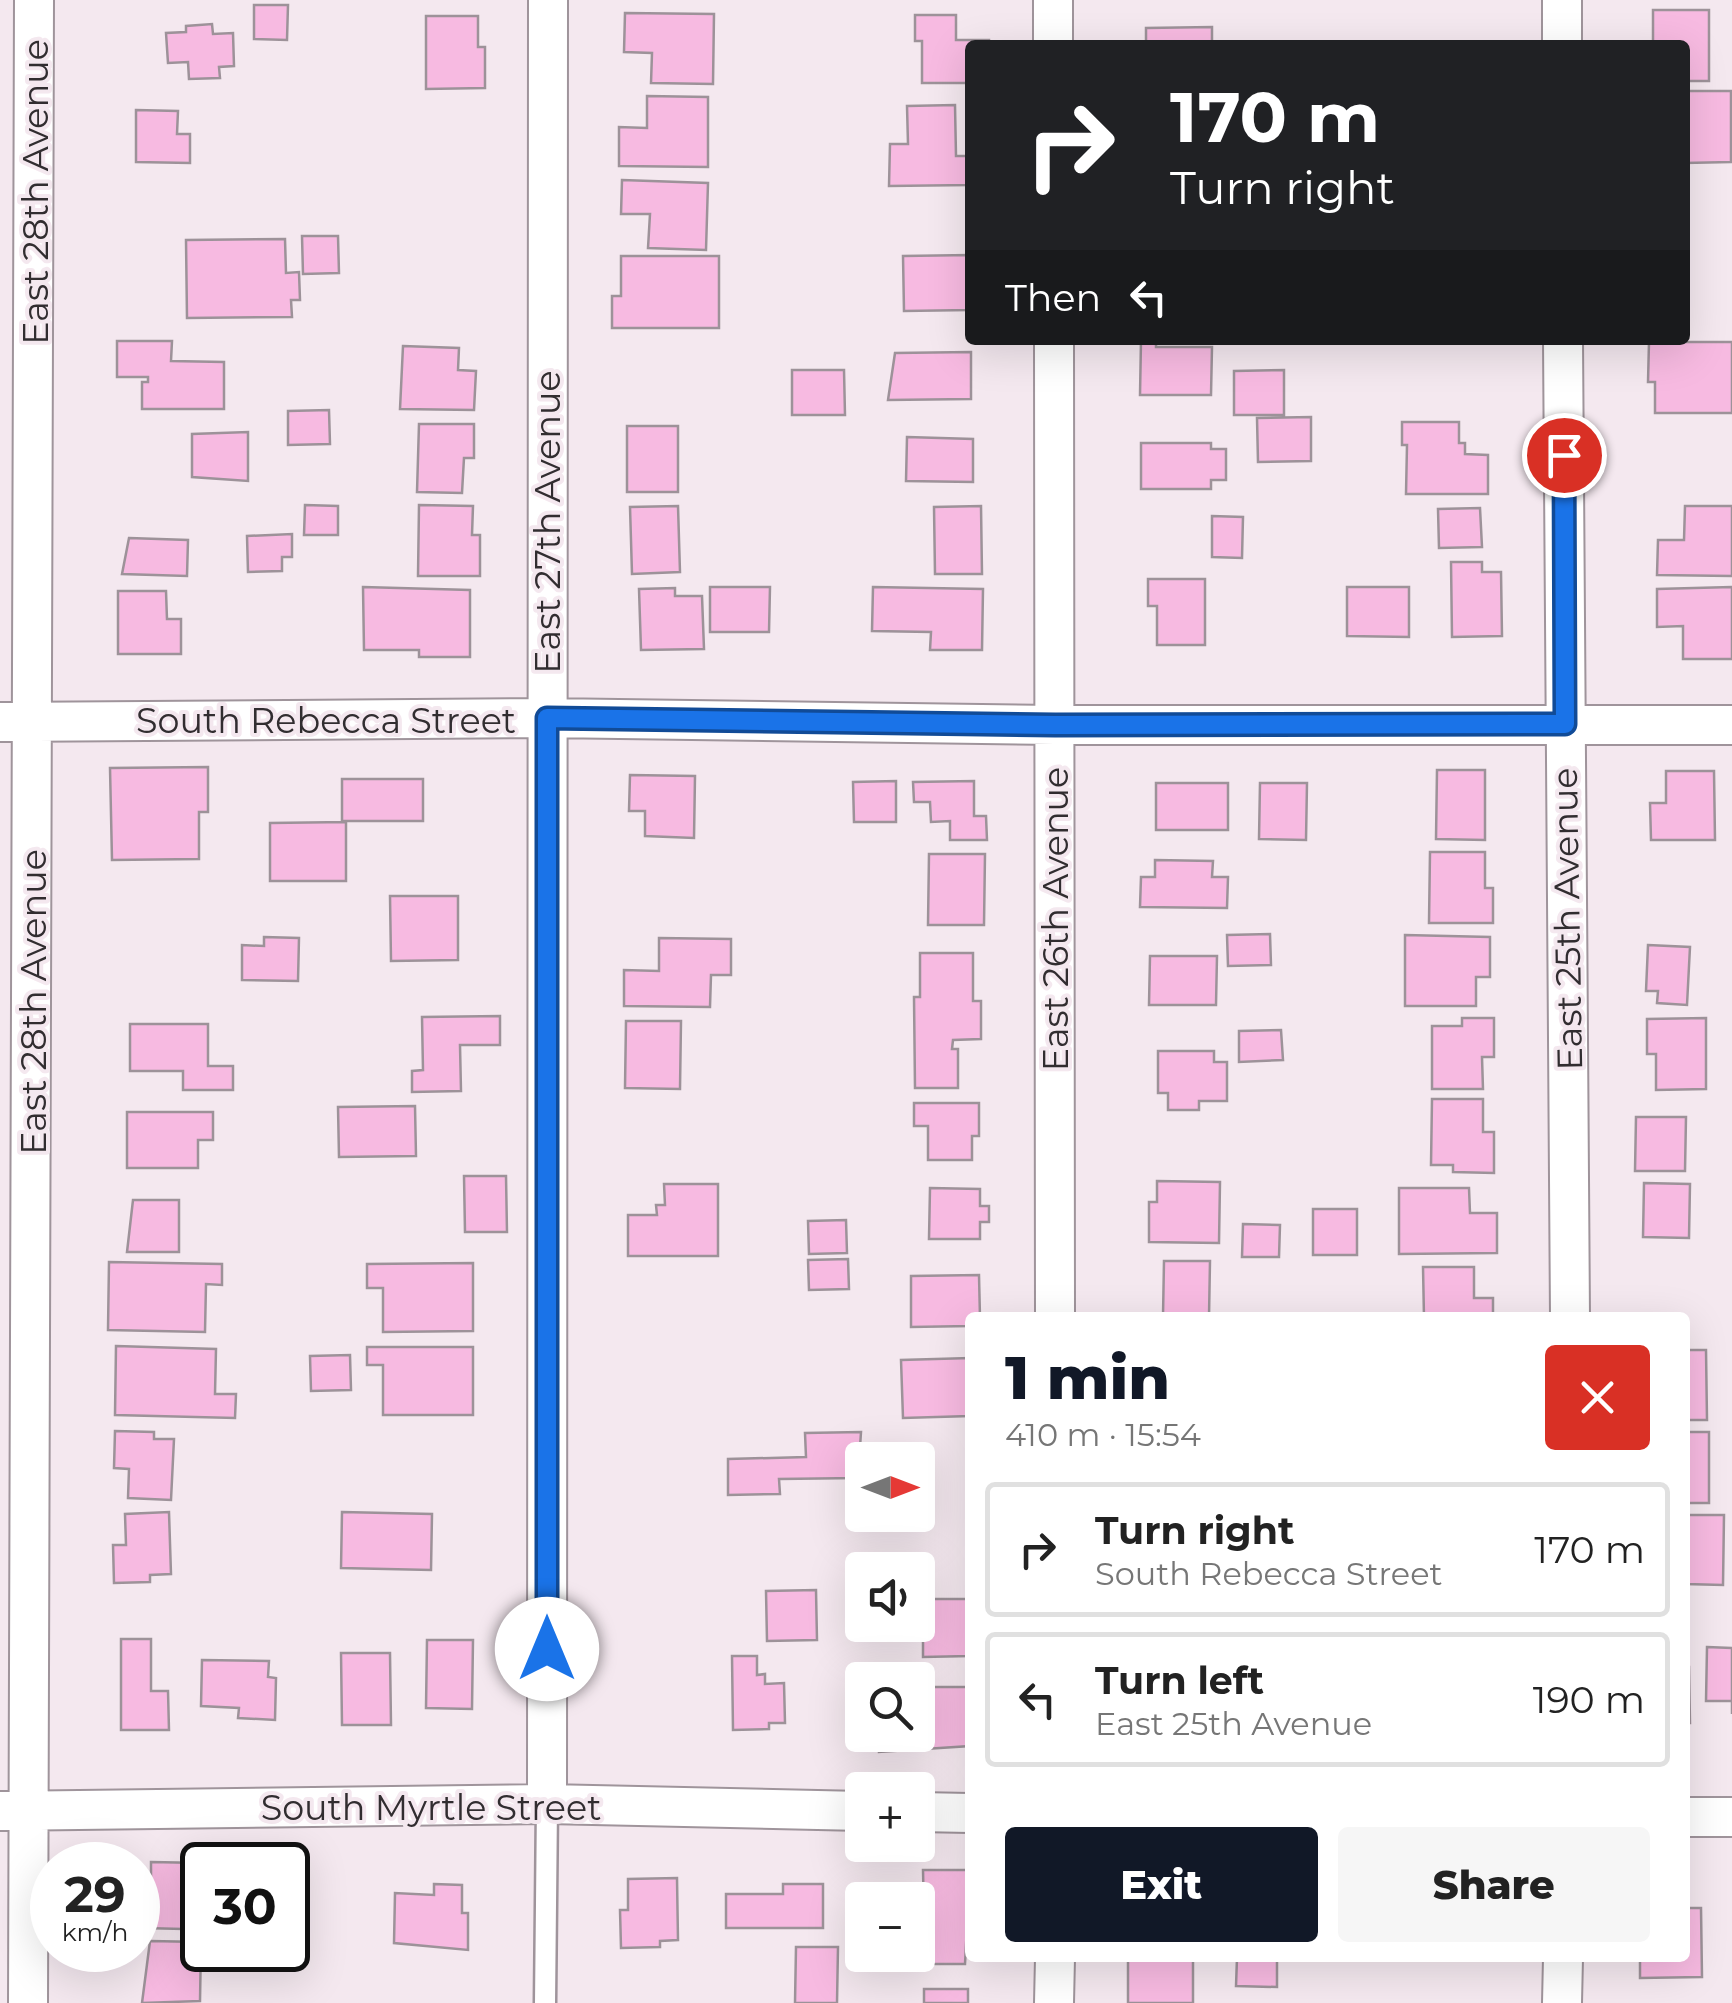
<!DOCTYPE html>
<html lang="en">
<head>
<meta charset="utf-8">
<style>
  body { margin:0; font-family:Montserrat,sans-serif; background:#f6f6f6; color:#222; height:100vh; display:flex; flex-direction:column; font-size:38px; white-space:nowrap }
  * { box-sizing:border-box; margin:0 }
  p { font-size:32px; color:#767676 }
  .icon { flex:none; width:55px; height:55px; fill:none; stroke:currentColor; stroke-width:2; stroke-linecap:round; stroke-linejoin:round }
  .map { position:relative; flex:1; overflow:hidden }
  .panel { position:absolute; left:965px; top:1312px; width:725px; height:650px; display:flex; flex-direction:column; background:#fff; border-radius:10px; box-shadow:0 10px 40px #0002 }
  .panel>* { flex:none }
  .hud { position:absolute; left:965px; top:40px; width:725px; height:305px; border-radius:10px; box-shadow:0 10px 40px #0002; background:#202124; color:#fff; overflow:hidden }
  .needle { width:65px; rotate:90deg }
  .buttons { position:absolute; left:845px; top:1442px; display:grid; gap:20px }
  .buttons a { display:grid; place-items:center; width:90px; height:90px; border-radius:10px; background:#fff; box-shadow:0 10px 40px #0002; font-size:50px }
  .speed { position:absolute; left:30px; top:1842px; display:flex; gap:20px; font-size:50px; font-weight:700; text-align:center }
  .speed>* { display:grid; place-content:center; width:130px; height:130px; border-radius:50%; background:#fff; box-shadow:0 10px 40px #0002; line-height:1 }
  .speed small { font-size:25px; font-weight:400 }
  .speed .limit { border:5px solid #111; border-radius:15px; background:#fff; color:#111 }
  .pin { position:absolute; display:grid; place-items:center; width:85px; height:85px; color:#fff; margin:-42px; border:5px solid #fff; border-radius:50%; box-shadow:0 2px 10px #0007 }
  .me { position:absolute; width:110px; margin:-55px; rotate:0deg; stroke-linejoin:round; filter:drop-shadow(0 0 8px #0008) }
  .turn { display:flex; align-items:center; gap:35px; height:210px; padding:0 40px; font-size:45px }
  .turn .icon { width:130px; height:130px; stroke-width:2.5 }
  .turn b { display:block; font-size:70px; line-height:85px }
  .then { display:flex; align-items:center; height:95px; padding:0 40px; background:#0003; gap:20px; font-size:38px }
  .round { display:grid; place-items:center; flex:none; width:105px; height:105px; border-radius:10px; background:#f6f6f6 }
  .overview { display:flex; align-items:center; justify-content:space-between; height:170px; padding:0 40px }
  h1 { font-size:60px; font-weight:800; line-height:75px; color:#111827 }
  .primary-button { display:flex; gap:20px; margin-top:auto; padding:20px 40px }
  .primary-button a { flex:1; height:115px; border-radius:10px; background:#111827; color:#fff; font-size:40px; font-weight:800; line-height:115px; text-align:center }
  .primary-button a+a { background:#f6f6f6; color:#222 }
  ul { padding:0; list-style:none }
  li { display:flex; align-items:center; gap:30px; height:135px; margin:0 20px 15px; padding:0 20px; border:5px solid #e0e0e0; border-radius:10px }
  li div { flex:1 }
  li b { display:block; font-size:38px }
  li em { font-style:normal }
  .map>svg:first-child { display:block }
</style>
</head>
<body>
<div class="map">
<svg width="1732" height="2003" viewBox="0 0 1732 2003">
  <rect width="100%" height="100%" fill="#f4e8ef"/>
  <path fill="#f7bae1" stroke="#9d9299" stroke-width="2.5" d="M254,5H288L287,40L254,39Z
    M1653,10H1709V81H1685V45H1653Z
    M625,13L714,14L713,84L651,83L652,53L624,52Z
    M915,15H956V40H989V45H970V83H922V41H915Z
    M426,16H478V47H485V88L426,89Z
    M212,24L213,34L233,33L234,66L219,67L220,78L189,79L188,62L168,63L166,33L186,32V26Z
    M1212,27V45H1146V28Z
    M1685,91H1731V162L1685,163Z
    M647,96L708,97V167L619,166V127L647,128Z
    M955,105L956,156H970V185L889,186L890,144H908L907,106Z
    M136,110L178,111L177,134H190V163L136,162Z
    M622,180L708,183L706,250L648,248L650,214H621Z
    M302,236H338L339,273L303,274Z
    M285,239L286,273L299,272L300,300H291L292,317L187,318L186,240Z
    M970,255V310L904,311L903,256Z
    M621,256H719V328H612V296H621Z
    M1141,340H1156V347H1212L1211,395H1140Z
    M117,341H172L171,361L224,362V409H142V382H148V377H117Z
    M1649,342H1732V413H1655V382H1648Z
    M403,346L459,348L458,370L476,371L474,410L400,409Z
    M971,352V399L888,400L895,353Z
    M792,370H844L845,415H792Z
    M1284,370V415H1234V371Z
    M329,410L330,444L288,445V411Z
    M1311,417V461L1258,462L1257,418Z
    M1402,422H1459V443H1465V454L1488,455V494H1406L1407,445H1402Z
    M419,424H474V458H464L462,493L417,492Z
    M627,426H678V492H627Z
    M248,432V481L192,477V434Z
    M907,437L973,439V482L906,481Z
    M1141,443H1211V449H1226V480H1211V489H1141Z
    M305,505L338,506V535H304Z
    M419,505L473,506L472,535H480V576H418Z
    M678,506L680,572L632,574L630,507Z
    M981,506L982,574H935L934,507Z
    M1685,506H1732V576L1657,575L1658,540H1684Z
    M1480,508L1482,547L1439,548L1438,509Z
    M1212,516L1243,517L1242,558L1212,557Z
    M292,534V557H282V571L248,572L247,536Z
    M129,538L188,540L187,576L122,574Z
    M1451,562H1482V572H1501L1502,636L1452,637Z
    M1148,579H1205V645H1157V606H1148Z
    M363,587L470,590V657H419V650H364Z
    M710,587H770L769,632H710Z
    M873,587L983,589L982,650H930L931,632L872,631Z
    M1347,587H1409V637L1347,636Z
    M1732,587V659H1683V626L1657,627V589Z
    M675,588V596H702L704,649L641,650L639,589Z
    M118,591H166L167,619H181V654H118Z
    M208,767V812H199V859L112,860L110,768Z
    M1437,770H1485V840L1436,839Z
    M1666,771H1714L1715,840H1651L1650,803H1666Z
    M630,775L695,776L694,838L645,836V811H629Z
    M342,779H423V821H342Z
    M896,781V822H854L853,782Z
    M974,781V816H986L987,840H950V821L931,822L930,802H914L913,782Z
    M1156,783H1228V830H1156Z
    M1260,783H1307L1306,840L1259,839Z
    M346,822V881H270V823Z
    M1430,852H1485V888H1493V923H1429Z
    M929,854H985L984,925H928Z
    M1155,860L1213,861L1212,877H1228L1227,908L1140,907L1141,877H1155Z
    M390,896H458V960L391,961Z
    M1270,934L1271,965L1228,966L1227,935Z
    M1405,935L1490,937V977H1476V1006H1405Z
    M264,937L299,938L298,981L242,980V945L264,946Z
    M659,938L731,939V975H711L710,1007L624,1006V970L659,971Z
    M1648,945L1690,947L1687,1005L1657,1003L1658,991H1646Z
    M920,953H973V1001H981V1039L953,1040L952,1049H958V1088H915L914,997H920Z
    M1150,956H1217L1216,1005H1149Z
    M500,1016V1045H460L461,1091L412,1092V1071L423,1070L422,1017Z
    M1462,1018H1494V1057H1482L1483,1089H1432V1026H1462Z
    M1706,1018V1089L1656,1090V1054H1647V1019Z
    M626,1021H681L680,1089L625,1088Z
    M130,1024H208V1066H233V1090H183V1071H130Z
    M1281,1030L1283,1060L1239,1062V1031Z
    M1158,1051H1214V1062H1227V1101H1199V1110H1168V1093H1158Z
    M1432,1099H1483V1132H1494V1173L1453,1172V1165H1431Z
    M914,1103H979V1136H972V1160H928V1126H914Z
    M415,1106L416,1156L339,1157L338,1107Z
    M127,1112H213V1140H198V1168H127Z
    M1636,1117H1686L1685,1171H1635Z
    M464,1176H506L507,1232H465Z
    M1157,1181L1220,1182L1219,1243L1149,1242V1202H1157Z
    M1644,1183L1690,1184L1689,1238L1643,1237Z
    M664,1184H718V1256H628V1215H657L656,1205H665Z
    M930,1188L980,1189V1206H989V1222H980V1239H929Z
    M1399,1188H1469L1470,1213H1497V1253L1399,1254Z
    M133,1200H179V1252H127Z
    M1313,1209H1357V1255H1313Z
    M846,1220L847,1253L809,1254L808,1221Z
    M1243,1224L1280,1225L1279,1257H1242Z
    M848,1259L849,1289L809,1290L808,1260Z
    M1164,1261H1210L1209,1317L1163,1316Z
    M109,1262L222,1264V1285L206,1284L205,1332L108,1330Z
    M473,1263V1331L383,1332V1288H367V1264Z
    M1423,1267H1474V1298H1493V1318H1424Z
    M979,1275L980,1318H970V1326L911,1327V1276Z
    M116,1346L216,1349L215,1394H236L235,1418L115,1415Z
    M367,1347H473V1415H383V1365H367Z
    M1685,1350H1706L1707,1420H1685Z
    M350,1355L351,1390L311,1391L310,1356Z
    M970,1358V1416L903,1418L901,1360Z
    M115,1431L154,1432V1439H174L171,1500L128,1498L129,1469L114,1468Z
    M861,1432L858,1478L779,1479L780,1494L728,1495V1459L806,1457L805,1433Z
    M1685,1432H1709V1503H1685Z
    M169,1512L171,1574L150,1575V1582L114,1583L113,1545H126L125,1514Z
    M342,1512L432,1514L431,1570L341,1568Z
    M1685,1515H1724L1723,1585L1685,1584Z
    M816,1590L817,1640L767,1641L766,1591Z
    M923,1599H970V1656L923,1657Z
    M121,1639H151V1691H168L169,1730H121Z
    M427,1640H473L472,1709L426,1708Z
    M1707,1647L1732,1648V1714V1701H1706Z
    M341,1653H390L391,1725H342Z
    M732,1656H757V1675L765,1674V1684L784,1683L785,1723H769V1729L733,1730Z
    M202,1660L269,1661L268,1677L276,1678L275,1720L238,1718L239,1708L201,1706Z
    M1685,1667H1689L1690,1723H1685Z
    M928,1687H970V1746L879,1752V1735H918V1714H928Z
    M151,1862L202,1863L201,1921H184L183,1929L143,1928L144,1892H151Z
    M923,1870H970L965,1964H925Z
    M677,1878L678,1940L660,1941V1947L621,1948L620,1910H628V1879Z
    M434,1884L462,1885V1913H468V1950L394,1943L395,1893L434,1895Z
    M783,1884H823V1928H726V1894H783Z
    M1685,1908H1701L1702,1977L1640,1978V1958H1685Z
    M150,1941L201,1942L200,2001L142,2003Z
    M796,1947H838L837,2003H795Z
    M1128,1958H1193V2003H1128Z
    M1237,1958H1277V1987L1236,1986Z
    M924,1989H968V2003H924Z"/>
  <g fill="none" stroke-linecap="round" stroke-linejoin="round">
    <defs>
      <path id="service" d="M545,2003L547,1804"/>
      <path id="minor" d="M1053,0V45
        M1562,0V45
        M1054,340L1055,1318
        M1563,340L1570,1318
        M0,722L547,718L1055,725H1732
        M547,1804L548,0
        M0,1811L547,1804L862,1811
        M918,1812L970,1813
        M1685,1817H1732
        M28,2003L34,0
        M1054,2003L1055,1958
        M1562,2003L1563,1958"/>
    </defs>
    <use href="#service" stroke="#9f949b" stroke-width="25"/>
    <use href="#minor" stroke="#9f949b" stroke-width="42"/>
    <use href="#service" stroke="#fff" stroke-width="20"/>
    <use href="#minor" stroke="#fff" stroke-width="38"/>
  </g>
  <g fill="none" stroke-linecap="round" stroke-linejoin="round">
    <defs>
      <path id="route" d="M547,1649V718L1055,725L1565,724L1564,455"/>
    </defs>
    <use href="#route" stroke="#114b97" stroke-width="25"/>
    <use href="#route" stroke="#1a73e8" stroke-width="18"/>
  </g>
  <g text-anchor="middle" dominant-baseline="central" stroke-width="8" stroke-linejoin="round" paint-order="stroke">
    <g font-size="35" fill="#312d30" stroke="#f4e8ef">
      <text transform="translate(35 192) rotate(-90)">East 28th Avenue</text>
      <text transform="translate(547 522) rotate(-90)">East 27th Avenue</text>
      <text x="326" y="720">South Rebecca Street</text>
      <text transform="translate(1055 919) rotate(-90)">East 26th Avenue</text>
      <text transform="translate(1567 919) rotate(-91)">East 25th Avenue</text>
      <text transform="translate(33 1002) rotate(-90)">East 28th Avenue</text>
      <text x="431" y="1807">South Myrtle Street</text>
    </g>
  </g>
</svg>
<div class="buttons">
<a><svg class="needle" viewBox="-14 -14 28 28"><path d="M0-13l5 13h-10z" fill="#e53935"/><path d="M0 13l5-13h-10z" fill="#767676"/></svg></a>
<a><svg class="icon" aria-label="sound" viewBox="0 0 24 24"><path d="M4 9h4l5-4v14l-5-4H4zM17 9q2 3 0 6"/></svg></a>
<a><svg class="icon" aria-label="search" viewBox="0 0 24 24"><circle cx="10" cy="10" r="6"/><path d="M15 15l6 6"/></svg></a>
<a>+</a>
<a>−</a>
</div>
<div class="speed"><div>29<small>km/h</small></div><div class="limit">30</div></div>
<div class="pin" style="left:1564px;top:455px;background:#d93025"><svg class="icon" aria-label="arrive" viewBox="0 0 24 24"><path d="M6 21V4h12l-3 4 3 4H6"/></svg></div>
<svg class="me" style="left:547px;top:1649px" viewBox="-20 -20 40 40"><circle r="19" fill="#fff"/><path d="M0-13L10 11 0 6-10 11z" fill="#1a73e8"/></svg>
<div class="hud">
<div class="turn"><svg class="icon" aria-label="right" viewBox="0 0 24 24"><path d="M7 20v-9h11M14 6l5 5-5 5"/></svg><div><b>170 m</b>Turn right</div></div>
<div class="then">Then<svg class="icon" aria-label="left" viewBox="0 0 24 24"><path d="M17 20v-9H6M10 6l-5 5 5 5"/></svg></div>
</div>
<section class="panel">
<div class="overview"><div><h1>1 min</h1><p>410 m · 15:54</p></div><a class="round" style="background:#d93025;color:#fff"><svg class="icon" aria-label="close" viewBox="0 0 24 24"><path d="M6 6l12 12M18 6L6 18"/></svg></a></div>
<ul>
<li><svg class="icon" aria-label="right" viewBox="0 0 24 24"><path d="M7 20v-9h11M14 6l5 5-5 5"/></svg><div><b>Turn right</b><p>South Rebecca Street</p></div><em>170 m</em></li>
<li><svg class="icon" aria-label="left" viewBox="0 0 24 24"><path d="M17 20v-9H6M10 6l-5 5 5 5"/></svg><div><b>Turn left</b><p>East 25th Avenue</p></div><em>190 m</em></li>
</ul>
<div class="primary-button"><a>Exit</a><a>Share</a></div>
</section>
</div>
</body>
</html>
